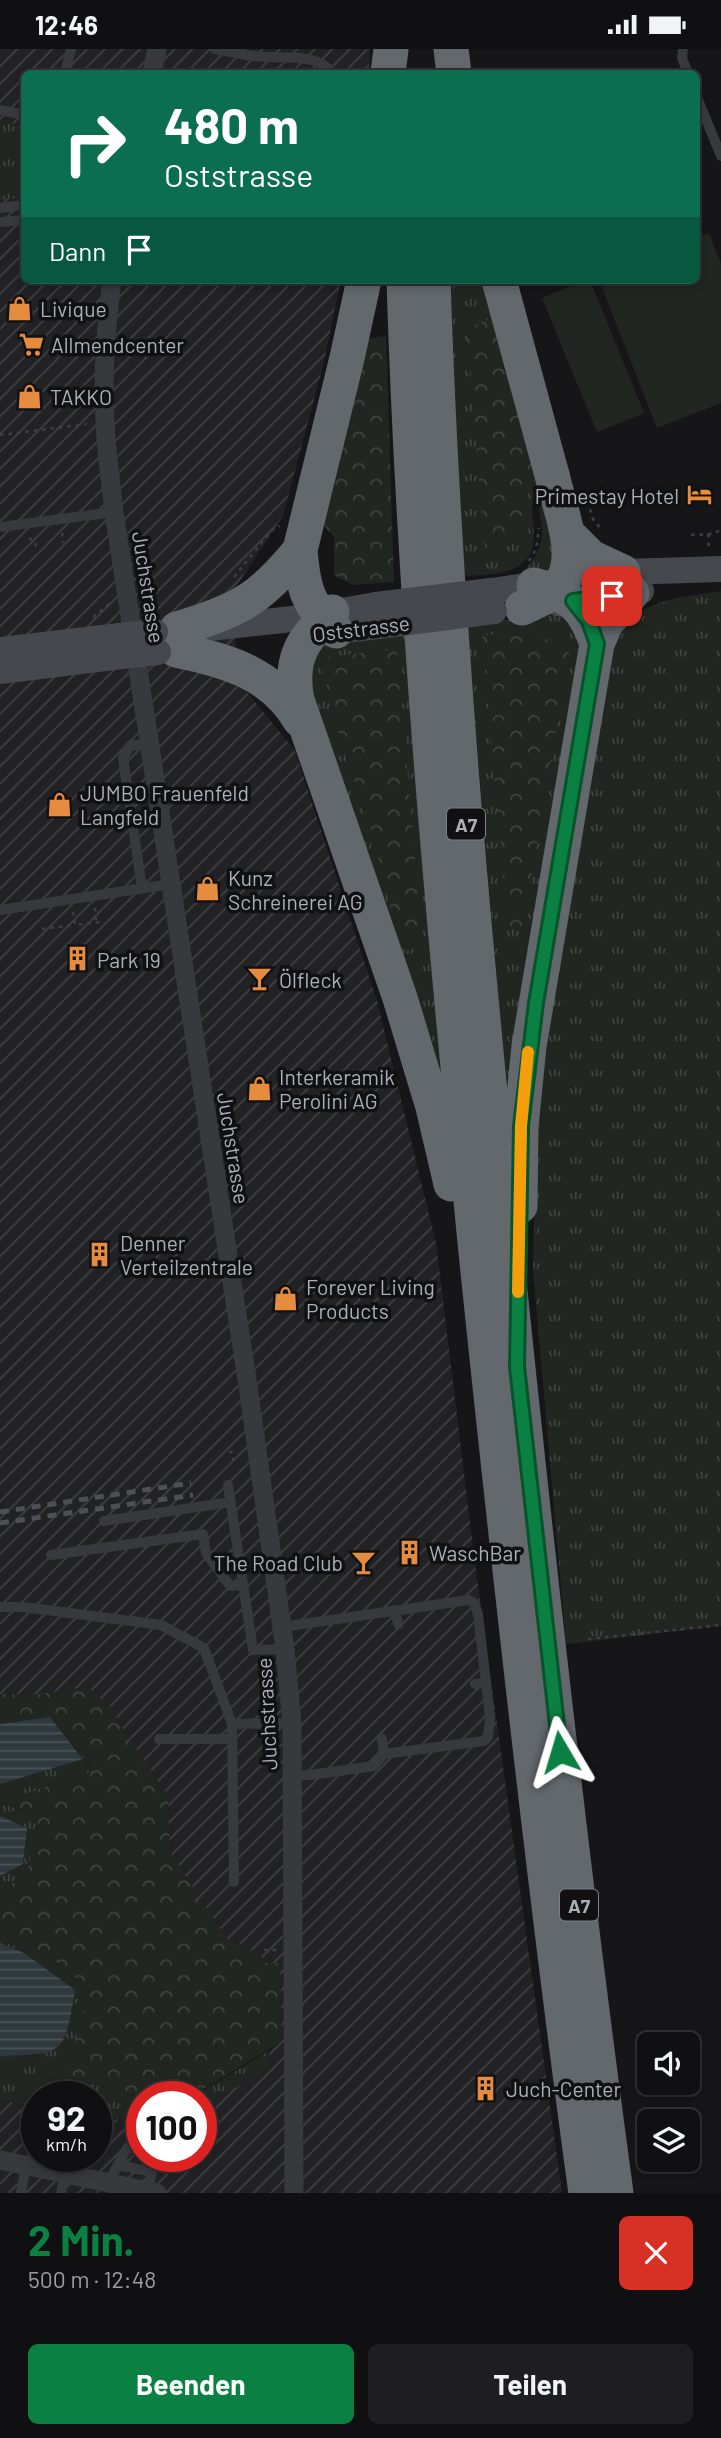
<!DOCTYPE html>
<html lang="de">
<head>
<meta charset="utf-8">
<style>
  body { margin:0; font-family:Barlow,sans-serif; background:#1e1e20; color:#f1f3f6; height:100vh; display:flex; flex-direction:column; font-size:26px; white-space:nowrap }
  * { box-sizing:border-box; margin:0 }
  p { font-size:23px; color:#9c9d9f }
  .icon { flex:none; width:38px; height:38px; fill:none; stroke:currentColor; stroke-width:2; stroke-linecap:round; stroke-linejoin:round }
  .map { position:relative; height:2144px; overflow:hidden }
  .sheet { display:flex; flex-direction:column; background:#101012; flex:1 }
  .sheet>* { flex:none }
  .guide { position:absolute; left:21px; top:21px; width:679px; height:214px; border-radius:10px; box-shadow:0 4px 10px #0003,0 0 0 2px #303032; background:#0b6e4f; color:#fff; overflow:hidden }
  .tools { position:absolute; left:637px; top:1983px; display:grid; gap:14px }
  .tools a { display:grid; place-items:center; width:63px; height:63px; border-radius:10px; background:#101012; box-shadow:0 4px 10px #0003,0 0 0 2px #303032; font-size:35px }
  .speed { position:absolute; left:21px; top:2032px; display:flex; gap:14px; font-size:35px; font-weight:700; text-align:center }
  .speed>* { display:grid; place-content:center; width:91px; height:91px; border-radius:50%; background:#101012; box-shadow:0 4px 10px #0003,0 0 0 2px #303032; line-height:1 }
  .speed small { font-size:18px; font-weight:400 }
  .speed .limit { border:10px solid #d22; background:#fff; color:#111 }
  .pin { position:absolute; display:grid; place-items:center; width:60px; height:60px; color:#fff; margin:-30px; border-radius:14px; box-shadow:0 4px 10px #0006 }
  .me { position:absolute; width:77px; margin:-38px; rotate:353deg; stroke-linejoin:round; filter:drop-shadow(0 0 5px #0008) }
  .turn { display:flex; align-items:center; gap:24px; height:147px; padding:0 28px; font-size:32px }
  .turn .icon { width:91px; height:91px; stroke-width:2.5 }
  .turn b { display:block; font-size:49px; line-height:60px }
  .then { display:flex; align-items:center; height:66px; padding:0 28px; background:#0003; gap:14px; font-size:26px }
  .round { display:grid; place-items:center; flex:none; width:74px; height:74px; border-radius:10px; background:#1e1e20 }
  .summary { display:flex; align-items:center; justify-content:space-between; height:119px; padding:0 28px }
  h1 { font-size:42px; font-weight:700; line-height:52px; color:#0b8043 }
  .button { display:flex; gap:14px; margin-top:auto; padding:14px 28px }
  .button a { flex:1; height:80px; border-radius:10px; background:#0b8043; color:#fff; font-size:28px; font-weight:700; line-height:80px; text-align:center }
  .button a+a { background:#1e1e20; color:#f1f3f6 }
  .status { display:flex; justify-content:space-between; align-items:center; height:49px; padding:0 35px; background:#101012; direction:ltr }
  .status svg { height:19px; fill:currentColor }
  .map>svg:first-child { display:block }
</style>
</head>
<body>
<div class="status"><b>12:46</b><svg viewBox="0 0 49 12"><path d="M0 12V9h3v3zM5 12V6h3v6zM10 12V3h3v9zM15 12V0h3v12zM26 1h20v11H26zM47 4h2v5h-2z"/></svg></div>
<div class="map">
<svg width="721" height="2144" viewBox="0 0 721 2144">
  <defs>
    <pattern id="industrial-furrows" width="10" height="10" patternUnits="userSpaceOnUse" patternTransform="scale(1.75)"><rect width="10" height="10" fill="#222225"/><path d="M-1 1l2-2M0 10L10 0M9 11l2-2" fill="none" stroke="#3f4042"/></pattern>
    <pattern id="grass-tufts" width="24" height="20" patternUnits="userSpaceOnUse" patternTransform="scale(1.75)"><rect width="24" height="20" fill="#212720"/><path d="M3 7l-1-3M5 7V3M7 7l1-3M15 17l-1-3M17 17v-4M19 17l1-3" fill="none" stroke="#3e443e"/></pattern>
    <pattern id="forest-crowns" width="20" height="18" patternUnits="userSpaceOnUse" patternTransform="scale(1.75)"><rect width="20" height="18" fill="#212720"/><path d="M2 6a3 3 0 1 1 6 0M12 15a3 3 0 1 1 6 0" fill="none" stroke="#3e443e"/></pattern>
    <pattern id="water-rules" width="6" height="5" patternUnits="userSpaceOnUse" patternTransform="scale(1.75)"><rect width="6" height="5" fill="#2f393d"/><path d="M0 2.5h6" fill="none" stroke="#4a5357"/></pattern>
  </defs>
  <rect width="100%" height="100%" fill="#161618"/>
  <path fill="url(#industrial-furrows)" d="M0,0H370L369,24H24V231H341L323,317L283,467L228,550L243,638L295,702L377,952L436,1194L476,1522L562,2144H0V2051L37,2057V2107H96V2067L142,2074V2107H201V2057L270,2020L269,2002L281,1993L280,1914H262V1907L227,1890L170,1804L168,1747L118,1673L113,1660L88,1638L32,1646L0,1645Z"/>
  <path fill="url(#grass-tufts)" d="M0,72L24,77V148L0,151Z
    M448,231H492L546,436C512,454 557,499 513,520C499,526 480,526 464,527Z
    M540,450L561,517L516,530C532,515 544,499 542,477C540,467 538,459 540,450Z
    M721,542V1577L566,1595L533,1221L539,995L612,594C618,586 624,574 632,568C657,549 691,547 721,542Z
    M567,562L583,584L507,1051L467,577Z
    M405,584L450,1090L305,645L317,594Z
    M83,1710L94,1723L1,1754L38,1767L27,1825L0,1842V1827L23,1815L27,1779L0,1767V1734Z
    M0,1881L48,1906L90,1941L66,2025L142,2049V2074L96,2067V2048H37V2057L0,2051V2007L36,2006L24,1904L0,1894Z
    M269,2002L270,2020L201,2057V2048H192Z"/>
  <path fill="url(#forest-crowns)" d="M494,268L538,428L527,444L520,489L485,504L467,280Z
    M386,287L394,533L353,536L334,526V488L319,471L364,290Z
    M533,582L569,603L523,876L508,881L482,586Z
    M397,600L422,895L407,902L389,854L371,779L341,695L320,609Z
    M88,1638L113,1660L118,1673L168,1747L170,1804L227,1890L262,1907V1914H280L281,1993L192,2047L142,2049L65,2025L90,1941L48,1906L0,1881V1842L27,1825L38,1767L0,1753L94,1722L50,1668L0,1675V1645L32,1646Z"/>
  <path fill="#212720" d="M709,184L721,215V354L657,379L599,231H696L697,189Z
    M585,231H590L644,364L597,383L542,249Z"/>
  <path fill="url(#water-rules)" d="M50,1668L83,1710L0,1735V1675Z
    M0,1767L27,1779L23,1815L0,1827Z
    M0,1894L24,1904L75,1941C64,2005 66,2005 0,2007Z"/>
  <g fill="none" stroke-linecap="round" stroke-linejoin="round">
    <path stroke="#3d4043" stroke-width="2.5" stroke-dasharray="3.5 5" stroke-linecap="butt" d="M0,386L87,375
      M585,444L593,470L600,479
      M62,484L63,494
      M708,485L709,500
      M691,486L714,485L721,480
      M29,489L35,493L36,498
      M529,512L536,500L539,479
      M234,528L272,481L280,477
      M93,568L109,555
      M95,859L96,873
      M73,863L75,876L99,873
      M42,880L75,876
      M229,1403H232L234,1414
      M588,1590L721,1576
      M264,1901H277"/>
    <path stroke="#37393c" stroke-width="10" d="M215,0C228,2 241,6 254,7C278,11 316,2 332,24
      M683,0L682,9L688,24
      M65,24L71,0
      M696,46L721,107
      M0,61L24,66
      M0,159L24,156
      M0,173L24,171
      M0,478L114,463
      M142,839L123,709L130,697L150,694
      M0,861L171,835
      M228,1436L253,1601L285,1600
      M104,1472L231,1453
      M51,1506L203,1485L206,1504L230,1537L243,1536
      M0,1558H24L161,1576L204,1599L232,1675L292,1674
      M395,1561L398,1575
      M282,1578L469,1551L474,1554L478,1565L490,1669L488,1688L484,1692L384,1705L374,1717L310,1726L292,1727
      M475,1635L485,1634
      M232,1675L234,1833
      M159,1690H232
      M382,1690L384,1705
      M118,2116L128,2098L142,2101
      M152,2123L156,2107
      M108,2134L118,2116L152,2123L148,2142
      M21,2144L26,2117
      M61,2144L65,2125"/>
    <path stroke="#37393c" stroke-width="19" d="M152,24L157,0
      M112,231C106,278 102,324 105,372C106,402 111,433 114,463L248,1337L285,1600L292,1674L294,2144
      M0,2111L157,2144"/>
    <path stroke="#45484c" stroke-width="26" d="M491,542L623,523L721,520
      M558,554L641,542
      M201,580L301,569L376,556
      M319,584L378,577
      M0,601L111,588
      M0,622L113,608"/>
    <path stroke="#63686d" stroke-width="35" d="M451,0L454,24
      M388,24L391,0
      M404,231C414,562 445,893 478,1223C510,1530 544,1838 586,2144
      M433,231C444,569 475,906 510,1242C541,1543 575,1844 616,2144
      M499,231L552,426
      M568,485L591,508L623,523
      M534,536C572,548 584,557 597,595
      M522,559C532,554 543,550 552,544C581,523 566,476 558,449
      M332,563C302,589 289,611 297,651L400,949L433,1058L451,1135
      M177,580C238,561 259,552 300,501
      M336,582C307,557 303,538 300,501L347,309L364,231
      M176,601C226,611 272,624 300,671
      M520,1157L521,1077L529,997L597,595L606,574L632,544"/>
    <path stroke="#4c4f53" stroke-width="5" stroke-dasharray="9 7" stroke-linecap="butt" d="M0,1463L191,1434
      M0,1474L193,1446"/>
    <path stroke="#45484c" stroke-width="26" d="M376,556L491,542
      M378,577L494,562
      M111,588L155,583
      M113,608L158,603"/>
    <path stroke="#63686d" stroke-width="35" d="M552,426L558,449"/>
  </g>
  <g fill="none" stroke-linecap="round" stroke-linejoin="round">
    <defs>
      <path id="route" d="M560,1703L517,1318L521,1077L536,954L597,595L589,572L573,552L612,547"/>
    </defs>
    <use href="#route" stroke="#07532c" stroke-width="18"/>
    <use href="#route" stroke="#0b8043" stroke-width="12"/>
    <path stroke="#f59e0b" stroke-width="12" d="M518,1243L521,1077L528,1003"/>
  </g>
  <defs>
    <symbol id="shop-bare" viewBox="-9 -9 18 18"><path d="M-5-2.5h2.3a2.7 3.5 0 0 1 5.4 0H5L5.5 6h-11ZM-1.5-2.5h3a1.5 2.3 0 0 0-3 0Z" fill="#e68c3f" stroke="#111113" stroke-width="2.5" paint-order="stroke"/></symbol>
    <symbol id="supermarket-bare" viewBox="-9 -9 18 18"><path d="M-6-5.5h2.5l.6 2H6L4.5 2H-2.5L-4.4-4H-6ZM-1.5 3.2a1.3 1.3 0 1 0 .1 0ZM3 3.2a1.3 1.3 0 1 0 .1 0Z" fill="#e68c3f" stroke="#111113" stroke-width="2.5" paint-order="stroke"/></symbol>
    <symbol id="hotel-bare" viewBox="-9 -9 18 18"><path d="M-6-4.5h1.5V1H6V5H4.5V3h-9V5H-6ZM-4 0a1.8 1.8 0 1 1 3.6 0ZM.5 0V-2.5h3Q6-2.5 6 0Z" fill="#e68c3f" stroke="#111113" stroke-width="2.5" paint-order="stroke"/></symbol>
    <symbol id="building-bare" viewBox="-9 -9 18 18"><path d="M-4-6H4V6H1V3H-1V6H-4ZM-2.5-4.3h1.7v1.8h-1.7ZM.8-4.3h1.7v1.8H.8ZM-2.5-1h1.7V.8h-1.7ZM.8-1h1.7V.8H.8Z" fill="#e68c3f" stroke="#111113" stroke-width="2.5" paint-order="stroke"/></symbol>
    <symbol id="bar-bare" viewBox="-9 -9 18 18"><path d="M-6-5H6L.8 .8V4.5H3.5V6h-7V4.5H-.8V.8Z" fill="#e68c3f" stroke="#111113" stroke-width="2.5" paint-order="stroke"/></symbol>
  </defs>
  <g fill-rule="evenodd">
    <use href="#shop-bare" x="2" y="242" width="35" height="35"/>
    <use href="#supermarket-bare" x="14" y="278" width="35" height="35"/>
    <use href="#shop-bare" x="12" y="330" width="35" height="35"/>
    <use href="#hotel-bare" x="682" y="428" width="35" height="35"/>
    <use href="#shop-bare" x="42" y="738" width="35" height="35"/>
    <use href="#shop-bare" x="190" y="822" width="35" height="35"/>
    <use href="#building-bare" x="60" y="892" width="35" height="35"/>
    <use href="#bar-bare" x="242" y="912" width="35" height="35"/>
    <use href="#shop-bare" x="242" y="1022" width="35" height="35"/>
    <use href="#building-bare" x="82" y="1188" width="35" height="35"/>
    <use href="#shop-bare" x="268" y="1232" width="35" height="35"/>
    <use href="#building-bare" x="392" y="1486" width="35" height="35"/>
    <use href="#bar-bare" x="346" y="1496" width="35" height="35"/>
    <use href="#building-bare" x="468" y="2022" width="35" height="35"/>
  </g>
  <g text-anchor="middle" dominant-baseline="central" stroke-width="7" stroke-linejoin="round" paint-order="stroke">
    <g fill="#111113" stroke="#7b8086" stroke-width="2">
      <rect x="447" y="759.5" width="38" height="31" rx="5"/>
      <rect x="560" y="1840.5" width="38" height="31" rx="5"/>
    </g>
    <g font-size="19" font-weight="bold" fill="#a9b0b7">
      <text x="466" y="775">A7</text>
      <text x="579" y="1856">A7</text>
    </g>
    <g font-size="21" fill="#a9b0b7" stroke="#111113" text-anchor="start">
      <text x="40" y="259">Livique</text>
      <text x="51" y="295">Allmendcenter</text>
      <text x="50" y="347">TAKKO</text>
      <text x="679" y="446" text-anchor="end">Primestay Hotel</text>
      <text x="80" y="743">JUMBO Frauenfeld<tspan x="80" dy="24">Langfeld</tspan></text>
      <text x="228" y="828">Kunz<tspan x="228" dy="24">Schreinerei AG</tspan></text>
      <text x="97" y="910">Park 19</text>
      <text x="279" y="930">Ölfleck</text>
      <text x="279" y="1027">Interkeramik<tspan x="279" dy="24">Perolini AG</tspan></text>
      <text x="120" y="1193">Denner<tspan x="120" dy="24">Verteilzentrale</tspan></text>
      <text x="306" y="1237">Forever Living<tspan x="306" dy="24">Products</tspan></text>
      <text x="429" y="1503">WaschBar</text>
      <text x="343" y="1513" text-anchor="end">The Road Club</text>
      <text x="506" y="2039">Juch-Center</text>
    </g>
    <g font-size="21" fill="#a9b0b7" stroke="#111113">
      <text transform="translate(149 538) rotate(81)">Juchstrasse</text>
      <text transform="translate(361 579) rotate(-7)">Oststrasse</text>
      <text transform="translate(234 1099) rotate(81)">Juchstrasse</text>
      <text transform="translate(266 1665) rotate(-93)">Juchstrasse</text>
    </g>
  </g>
</svg>
<div class="tools">
<a><svg class="icon" aria-label="sound" viewBox="0 0 24 24"><path d="M4 9h4l5-4v14l-5-4H4zM17 9q2 3 0 6"/></svg></a>
<a><svg class="icon" aria-label="layers" viewBox="0 0 24 24"><path d="M12 4l9 5-9 5-9-5zM3 14l9 5 9-5"/></svg></a>
</div>
<div class="speed"><div>92<small>km/h</small></div><div class="limit">100</div></div>
<div class="pin" style="left:612px;top:547px;background:#d93025"><svg class="icon" aria-label="arrive" viewBox="0 0 24 24"><path d="M6 21V4h12l-3 4 3 4H6"/></svg></div>
<svg class="me" style="left:560px;top:1703px" viewBox="-20 -20 40 40"><path d="M0-17L14 15 0 8-14 15z" fill="#0b8043" stroke="#fff" stroke-width="4"/></svg>
<div class="guide">
<div class="turn"><svg class="icon" aria-label="right" viewBox="0 0 24 24"><path d="M7 20v-9h11M14 6l5 5-5 5"/></svg><div><b>480 m</b>Oststrasse</div></div>
<div class="then">Dann<svg class="icon" aria-label="arrive" viewBox="0 0 24 24"><path d="M6 21V4h12l-3 4 3 4H6"/></svg></div>
</div>
</div>
<section class="sheet">
<div class="summary"><div><h1>2 Min.</h1><p>500 m · 12:48</p></div><a class="round" style="background:#d93025;color:#fff"><svg class="icon" aria-label="close" viewBox="0 0 24 24"><path d="M6 6l12 12M18 6L6 18"/></svg></a></div>
<div class="button"><a>Beenden</a><a>Teilen</a></div>
</section>
</body>
</html>
